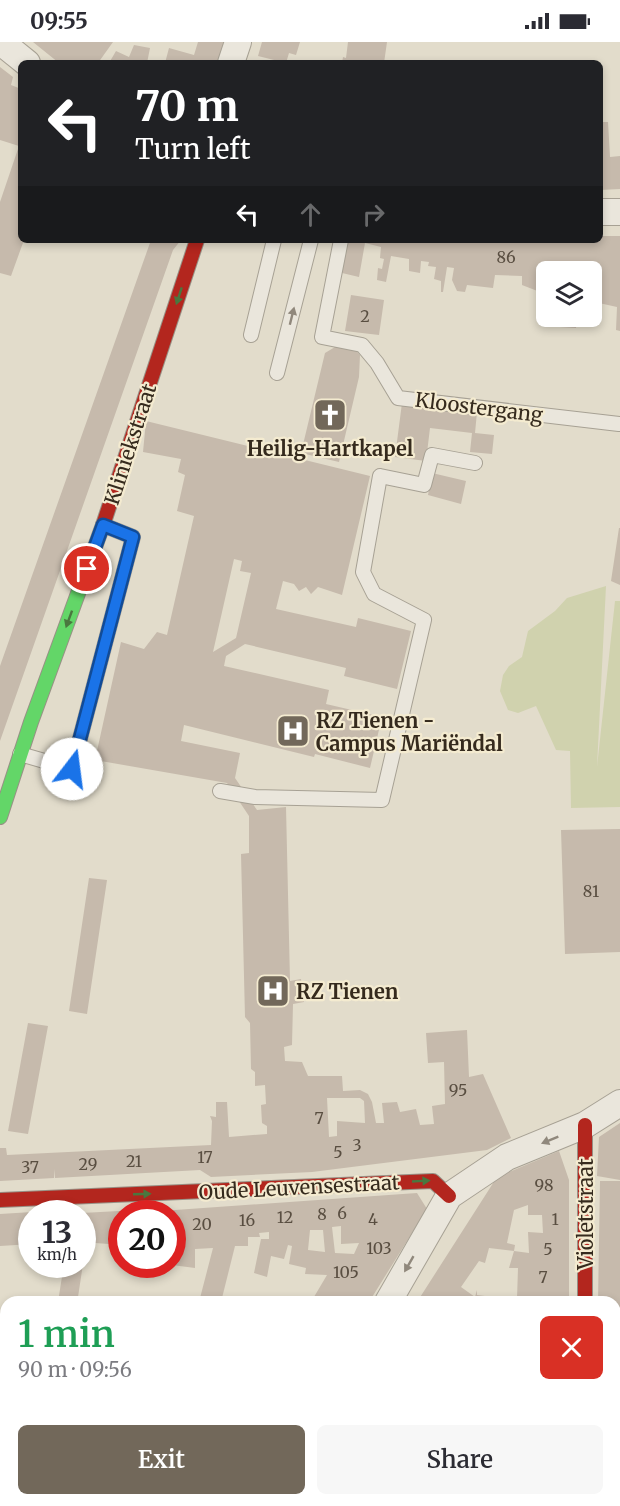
<!DOCTYPE html>
<html lang="en">
<head>
<meta charset="utf-8">
<style>
  body { margin:0; font-family:Merriweather,serif; background:#f7f7f7; color:#2b2b33; height:100vh; display:flex; flex-direction:column; font-size:22px; white-space:nowrap }
  * { box-sizing:border-box; margin:0 }
  p { font-size:20px; color:#7c7c81 }
  .icon { flex:none; width:33px; height:33px; fill:none; stroke:currentColor; stroke-width:2; stroke-linecap:round; stroke-linejoin:round }
  .map { position:relative; flex:1; overflow:hidden }
  .drawer { position:absolute; left:0px; top:1254px; width:621px; height:210px; display:flex; flex-direction:column; background:#fff; border-radius:18px 18px 0 0; box-shadow:0 3px 9px #0003 }
  .drawer>* { flex:none }
  .hud { position:absolute; left:18px; top:18px; width:585px; height:183px; border-radius:9px; box-shadow:0 3px 9px #0003; background:#202124; color:#fff; overflow:hidden }
  .fabs { position:absolute; left:536px; top:219px; display:grid; gap:12px }
  .fabs a { display:grid; place-items:center; width:66px; height:66px; border-radius:9px; background:#fff; box-shadow:0 3px 9px #0003; font-size:30px }
  .speed { position:absolute; left:18px; top:1158px; display:flex; gap:12px; font-size:30px; font-weight:700; text-align:center }
  .speed>* { display:grid; place-content:center; width:78px; height:78px; border-radius:50%; background:#fff; box-shadow:0 3px 9px #0003; line-height:1 }
  .speed small { font-size:15px; font-weight:400 }
  .speed .limit { border:9px solid #d22; background:#fff; color:#111 }
  .pin { position:absolute; display:grid; place-items:center; width:51px; height:51px; color:#fff; margin:-26px; border:3px solid #fff; border-radius:50%; box-shadow:0 2px 6px #0007 }
  .me { position:absolute; width:66px; margin:-33px; rotate:15deg; stroke-linejoin:round; filter:drop-shadow(0 0 4px #0008) }
  .turn { display:flex; align-items:center; gap:21px; height:126px; padding:0 18px; font-size:27px }
  .turn .icon { width:78px; height:78px; stroke-width:2.5 }
  .turn b { display:block; font-size:42px; line-height:51px }
  .lanes { display:flex; align-items:center; height:57px; padding:0 18px; background:#0003; justify-content:center; gap:30px; direction:ltr }
  .lanes .off { opacity:.35 }
  .round { display:grid; place-items:center; flex:none; width:63px; height:63px; border-radius:9px; background:#f7f7f7 }
  .head { display:flex; align-items:center; justify-content:space-between; height:102px; padding:0 18px }
  h1 { font-size:36px; font-weight:600; line-height:45px; color:#1e9e55 }
  .cta { display:flex; gap:12px; margin-top:auto; padding:12px 18px }
  .cta a { flex:1; height:69px; border-radius:9px; background:#72685a; color:#fff; font-size:24px; font-weight:600; line-height:69px; text-align:center }
  .cta a+a { background:#f7f7f7; color:#2b2b33 }
  .status { display:flex; justify-content:space-between; align-items:center; height:42px; padding:0 30px; background:#fff; direction:ltr }
  .status svg { height:16px; fill:currentColor }
  .map>svg:first-child { display:block }
</style>
</head>
<body>
<div class="status"><b>09:55</b><svg viewBox="0 0 49 12"><path d="M0 12V9h3v3zM5 12V6h3v6zM10 12V3h3v9zM15 12V0h3v12zM26 1h20v11H26zM47 4h2v5h-2z"/></svg></div>
<div class="map">
<svg width="620" height="1464" viewBox="0 0 620 1464">
  <rect width="100%" height="100%" fill="#e2dccb"/>
  <path fill="#d0d2ae" d="M606,544L597,725L615,559H620V765L571,766L570,709L556,708L536,664L518,671L508,668L500,649L503,633L509,624L522,615L528,589L555,569L567,556Z"/>
  <path fill="#c6baac" fill-rule="evenodd" d="M33,0H113L98,21H59Z
    M198,0H226L219,21H165L169,6L194,13Z
    M262,0H300L296,13L289,11L286,21L258,14Z
    M348,0H387L384,21H342L343,15L346,16Z
    M134,3L150,6L147,21H109L116,9L129,15Z
    M0,25L13,35L11,43L21,47V198H24L11,234L0,231V160L19,104L0,98Z
    M603,80H608L610,115L620,114V147L600,148V81Z
    M600,194H620V289L616,288L617,265L599,261L600,233H591V230H546L544,248L540,250L522,243V234L495,233L493,246L467,243L465,250L457,249L452,238L454,226L447,225L443,250H441V239L434,237L436,225L428,224L429,220L421,219L420,231L409,229V217L391,214L386,240L377,238L378,226L382,227L384,217L380,216L381,205L365,201L359,235L342,231L348,198H600Z
    M151,198H181L173,208L0,699V624Z
    M351,253L384,258L379,293L345,289Z
    M562,274H577L576,286L560,285Z
    M340,302L354,306L360,313L359,335L339,420L301,411L325,311Z
    M402,361L477,370L475,391L494,393L492,412L470,410L472,391L430,386L426,419L395,415Z
    M146,379L370,434L342,553L318,545L311,552L306,545L299,549L294,542L283,539L276,567L356,585L358,576L411,589L397,647L344,634L346,626L245,602L226,614L224,624L329,648L326,662L382,675L370,726L315,712L314,715L184,683L181,699L240,711L235,736L257,768L286,765L290,939L301,937L304,960L293,962L292,1003L284,1005L285,1019L302,1020L308,1034H342L343,1049L360,1048L368,1052L372,1060L376,1081H384L382,1061L397,1060L400,1070L416,1067L420,1083L434,1082L432,1064L445,1062L444,1020L428,1021L426,991L467,988L469,1035L483,1032L511,1096L487,1108L312,1130L211,1135L200,1128L55,1136L54,1127V1136L0,1139V1106H6L7,1113L211,1103L212,1079L210,1074L216,1075V1060H227L229,1095L267,1092V1084L262,1081L261,1063L266,1062L265,1043L255,1044V1030L251,1027L250,981L245,975L241,812L249,811V774L227,741L95,718L121,600L144,607L157,590L167,593L194,474L177,469L185,433L178,430L181,417L143,410ZM234,517L242,519L240,529L251,531L236,596L213,610ZM327,1056H360L364,1059L365,1081L337,1079V1094L329,1095Z
    M432,431L466,439L461,462L428,453Z
    M619,486H620V543L611,539Z
    M620,787V910L565,912L561,788Z
    M89,836L107,838L87,972L69,969Z
    M28,981L48,984L28,1092L8,1089Z
    M620,1081V1138L597,1134L599,1095Z
    M559,1109L569,1138V1260L517,1257L518,1226H509L514,1209L529,1211L528,1190L543,1191L542,1173H528V1163L514,1168L507,1201L515,1203L514,1209L489,1206L485,1221L479,1219L461,1245L475,1255L477,1248V1253L508,1257V1260H417L497,1135Z
    M600,1139H620V1374H615V1260H598Z
    M417,1151L427,1167L369,1260H311L327,1233L305,1232L306,1226L289,1222L292,1204L288,1203L284,1217L271,1214L267,1235L254,1231L261,1197H269V1190L259,1191L260,1195H248V1204H235L221,1260H199L213,1206L195,1207V1226L172,1223V1172H160L161,1169ZM341,1184V1202L359,1201L354,1212L335,1211L332,1185ZM310,1188H323L325,1210L308,1208Z
    M119,1169H161L159,1172H122V1203L82,1200V1171Z
    M32,1170V1202L0,1204V1172Z
    M64,1222H83L78,1255L96,1260H58Z
    M0,1369L6,1372V1416L0,1414Z
    M615,1388H620V1406L615,1407Z
    M0,1439L6,1442V1458H47L80,1464H0Z
    M620,1439V1464H607L606,1458H615V1440Z
    M509,1458H579L580,1464H488Z"/>
  <g fill="none" stroke-linecap="round" stroke-linejoin="round">
    <defs>
      <path id="lane" d="M341,198L322,295L362,303L377,321L398,356L619,382
        M251,293L274,198
        M277,331L311,198
        M20,712L72,727L133,495L103,483
        M220,749L255,755L382,758L424,578L374,552L363,530L380,434L424,443L432,413L475,421"/>
      <path id="street" d="M1,0L27,21
        M231,21L238,0
        M600,170H620
        M388,1260L449,1154L507,1115L585,1083L620,1061
        M615,1423L620,1422
        M0,1433L6,1436
        M592,1458L593,1464
        M270,1464L274,1458
        M378,1464L410,1458"/>
      <path id="fast" d="M0,775L31,680L103,483"/>
      <path id="slow" d="M103,1458L165,1464"/>
      <path id="jam" d="M103,483L197,198
        M585,1083V1260
        M0,1158L433,1139L449,1154"/>
    </defs>
    <use href="#lane" stroke="#a7a194" stroke-width="16"/>
    <use href="#street" stroke="#a7a194" stroke-width="28"/>
    <use href="#fast" stroke="#979085" stroke-width="16"/>
    <use href="#slow" stroke="#979085" stroke-width="16"/>
    <use href="#jam" stroke="#979085" stroke-width="16"/>
    <use href="#lane" stroke="#eae6dc" stroke-width="14"/>
    <use href="#street" stroke="#eae6dc" stroke-width="26"/>
    <use href="#fast" stroke="#63d668" stroke-width="14"/>
    <use href="#slow" stroke="#ff974d" stroke-width="14"/>
    <use href="#jam" stroke="#b3261e" stroke-width="14"/>
  </g>
  <defs><path id="oneway-solid" d="M-6-.8H1V-3.2L6.5 0L1 3.2V.8H-6Z" transform="scale(1.5)"/></defs>
  <g fill="#4a773f">
    <use href="#oneway-solid" transform="translate(179 254) rotate(108)"/>
    <use href="#oneway-solid" transform="translate(69 577) rotate(110)"/>
    <use href="#oneway-solid" transform="translate(421 1139) rotate(-3)"/>
    <use href="#oneway-solid" transform="translate(142 1152) rotate(-2)"/>
  </g>
  <g fill="#90887c">
    <use href="#oneway-solid" transform="translate(292 274) rotate(-76)"/>
    <use href="#oneway-solid" transform="translate(550 1098) rotate(158)"/>
    <use href="#oneway-solid" transform="translate(409 1222) rotate(120)"/>
  </g>
  <g fill="none" stroke-linecap="round" stroke-linejoin="round">
    <defs>
      <path id="route" d="M72,727L133,495L103,483L87,527"/>
    </defs>
    <use href="#route" stroke="#114b97" stroke-width="15"/>
    <use href="#route" stroke="#1a73e8" stroke-width="10"/>
  </g>
  <defs>
    <symbol id="church-square" viewBox="-11 -11 22 22"><rect x="-9" y="-9" width="18" height="18" rx="4" fill="#72685a" stroke="#f4ebd0"/><path d="M-1.2-6h2.4v3.5h3.3v2.4h-3.3V6h-2.4V-.1h-3.3v-2.4h3.3Z" fill="#fff"/></symbol>
    <symbol id="hospital-square" viewBox="-11 -11 22 22"><rect x="-9" y="-9" width="18" height="18" rx="4" fill="#72685a" stroke="#f4ebd0"/><path d="M-5-5h3v3.5h4V-5h3V5h-3V1.5h-4V5h-3Z" fill="#fff"/></symbol>
  </defs>
  <g fill-rule="evenodd">
    <use href="#church-square" x="311" y="354" width="38" height="38"/>
    <use href="#hospital-square" x="274" y="670" width="38" height="38"/>
    <use href="#hospital-square" x="254" y="930" width="38" height="38"/>
  </g>
  <g text-anchor="middle" dominant-baseline="central" stroke-width="4.5" stroke-linejoin="round" paint-order="stroke">
    <g font-size="16" fill="#594e41">
      <text x="506" y="215">86</text>
      <text x="365" y="274">2</text>
      <text x="591" y="849">81</text>
      <text x="458" y="1048">95</text>
      <text x="319" y="1076">7</text>
      <text x="357" y="1103">3</text>
      <text x="338" y="1110">5</text>
      <text x="205" y="1115">17</text>
      <text x="134" y="1119">21</text>
      <text x="88" y="1122">29</text>
      <text x="30" y="1125">37</text>
      <text x="544" y="1143">98</text>
      <text x="342" y="1171">6</text>
      <text x="322" y="1172">8</text>
      <text x="285" y="1175">12</text>
      <text x="373" y="1177">4</text>
      <text x="555" y="1177">1</text>
      <text x="247" y="1178">16</text>
      <text x="202" y="1182">20</text>
      <text x="379" y="1206">103</text>
      <text x="548" y="1207">5</text>
      <text x="346" y="1230">105</text>
      <text x="543" y="1235">7</text>
    </g>
    <g font-size="20" fill="#352a1d" stroke="#f4ebd0">
      <text transform="translate(479 365) rotate(7)">Kloostergang</text>
      <text transform="translate(130 402) rotate(-72)">Kliniekstraat</text>
      <text transform="translate(299 1145) rotate(-3)">Oude Leuvensestraat</text>
      <text transform="translate(585 1172) rotate(-90)">Violetstraat</text>
    </g>
    <g font-size="20" font-weight="bold" fill="#352a1d" stroke="#f4ebd0" text-anchor="start">
      <text x="330" y="406" text-anchor="middle">Heilig-Hartkapel</text>
      <text x="316" y="678">RZ Tienen -<tspan x="316" dy="23">Campus Mariëndal</tspan></text>
      <text x="296" y="949">RZ Tienen</text>
    </g>
  </g>
</svg>
<div class="fabs">
<a><svg class="icon" aria-label="layers" viewBox="0 0 24 24"><path d="M12 4l9 5-9 5-9-5zM3 14l9 5 9-5"/></svg></a>
</div>
<div class="speed"><div>13<small>km/h</small></div><div class="limit">20</div></div>
<div class="pin" style="left:87px;top:527px;background:#d93025"><svg class="icon" aria-label="arrive" viewBox="0 0 24 24"><path d="M6 21V4h12l-3 4 3 4H6"/></svg></div>
<svg class="me" style="left:72px;top:727px" viewBox="-20 -20 40 40"><circle r="19" fill="#fff"/><path d="M0-13L10 11 0 6-10 11z" fill="#1a73e8"/></svg>
<div class="hud">
<div class="turn"><svg class="icon" aria-label="left" viewBox="0 0 24 24"><path d="M17 20v-9H6M10 6l-5 5 5 5"/></svg><div><b>70 m</b>Turn left</div></div>
<div class="lanes"><svg class="icon" aria-label="left" viewBox="0 0 24 24"><path d="M17 20v-9H6M10 6l-5 5 5 5"/></svg><svg class="icon off" aria-label="ahead" viewBox="0 0 24 24"><path d="M12 20V5M6 11l6-6 6 6"/></svg><svg class="icon off" aria-label="right" viewBox="0 0 24 24"><path d="M7 20v-9h11M14 6l5 5-5 5"/></svg></div>
</div>
<section class="drawer">
<div class="head"><div><h1>1 min</h1><p>90 m · 09:56</p></div><a class="round" style="background:#d93025;color:#fff"><svg class="icon" aria-label="close" viewBox="0 0 24 24"><path d="M6 6l12 12M18 6L6 18"/></svg></a></div>
<div class="cta"><a>Exit</a><a>Share</a></div>
</section>
</div>
</body>
</html>
